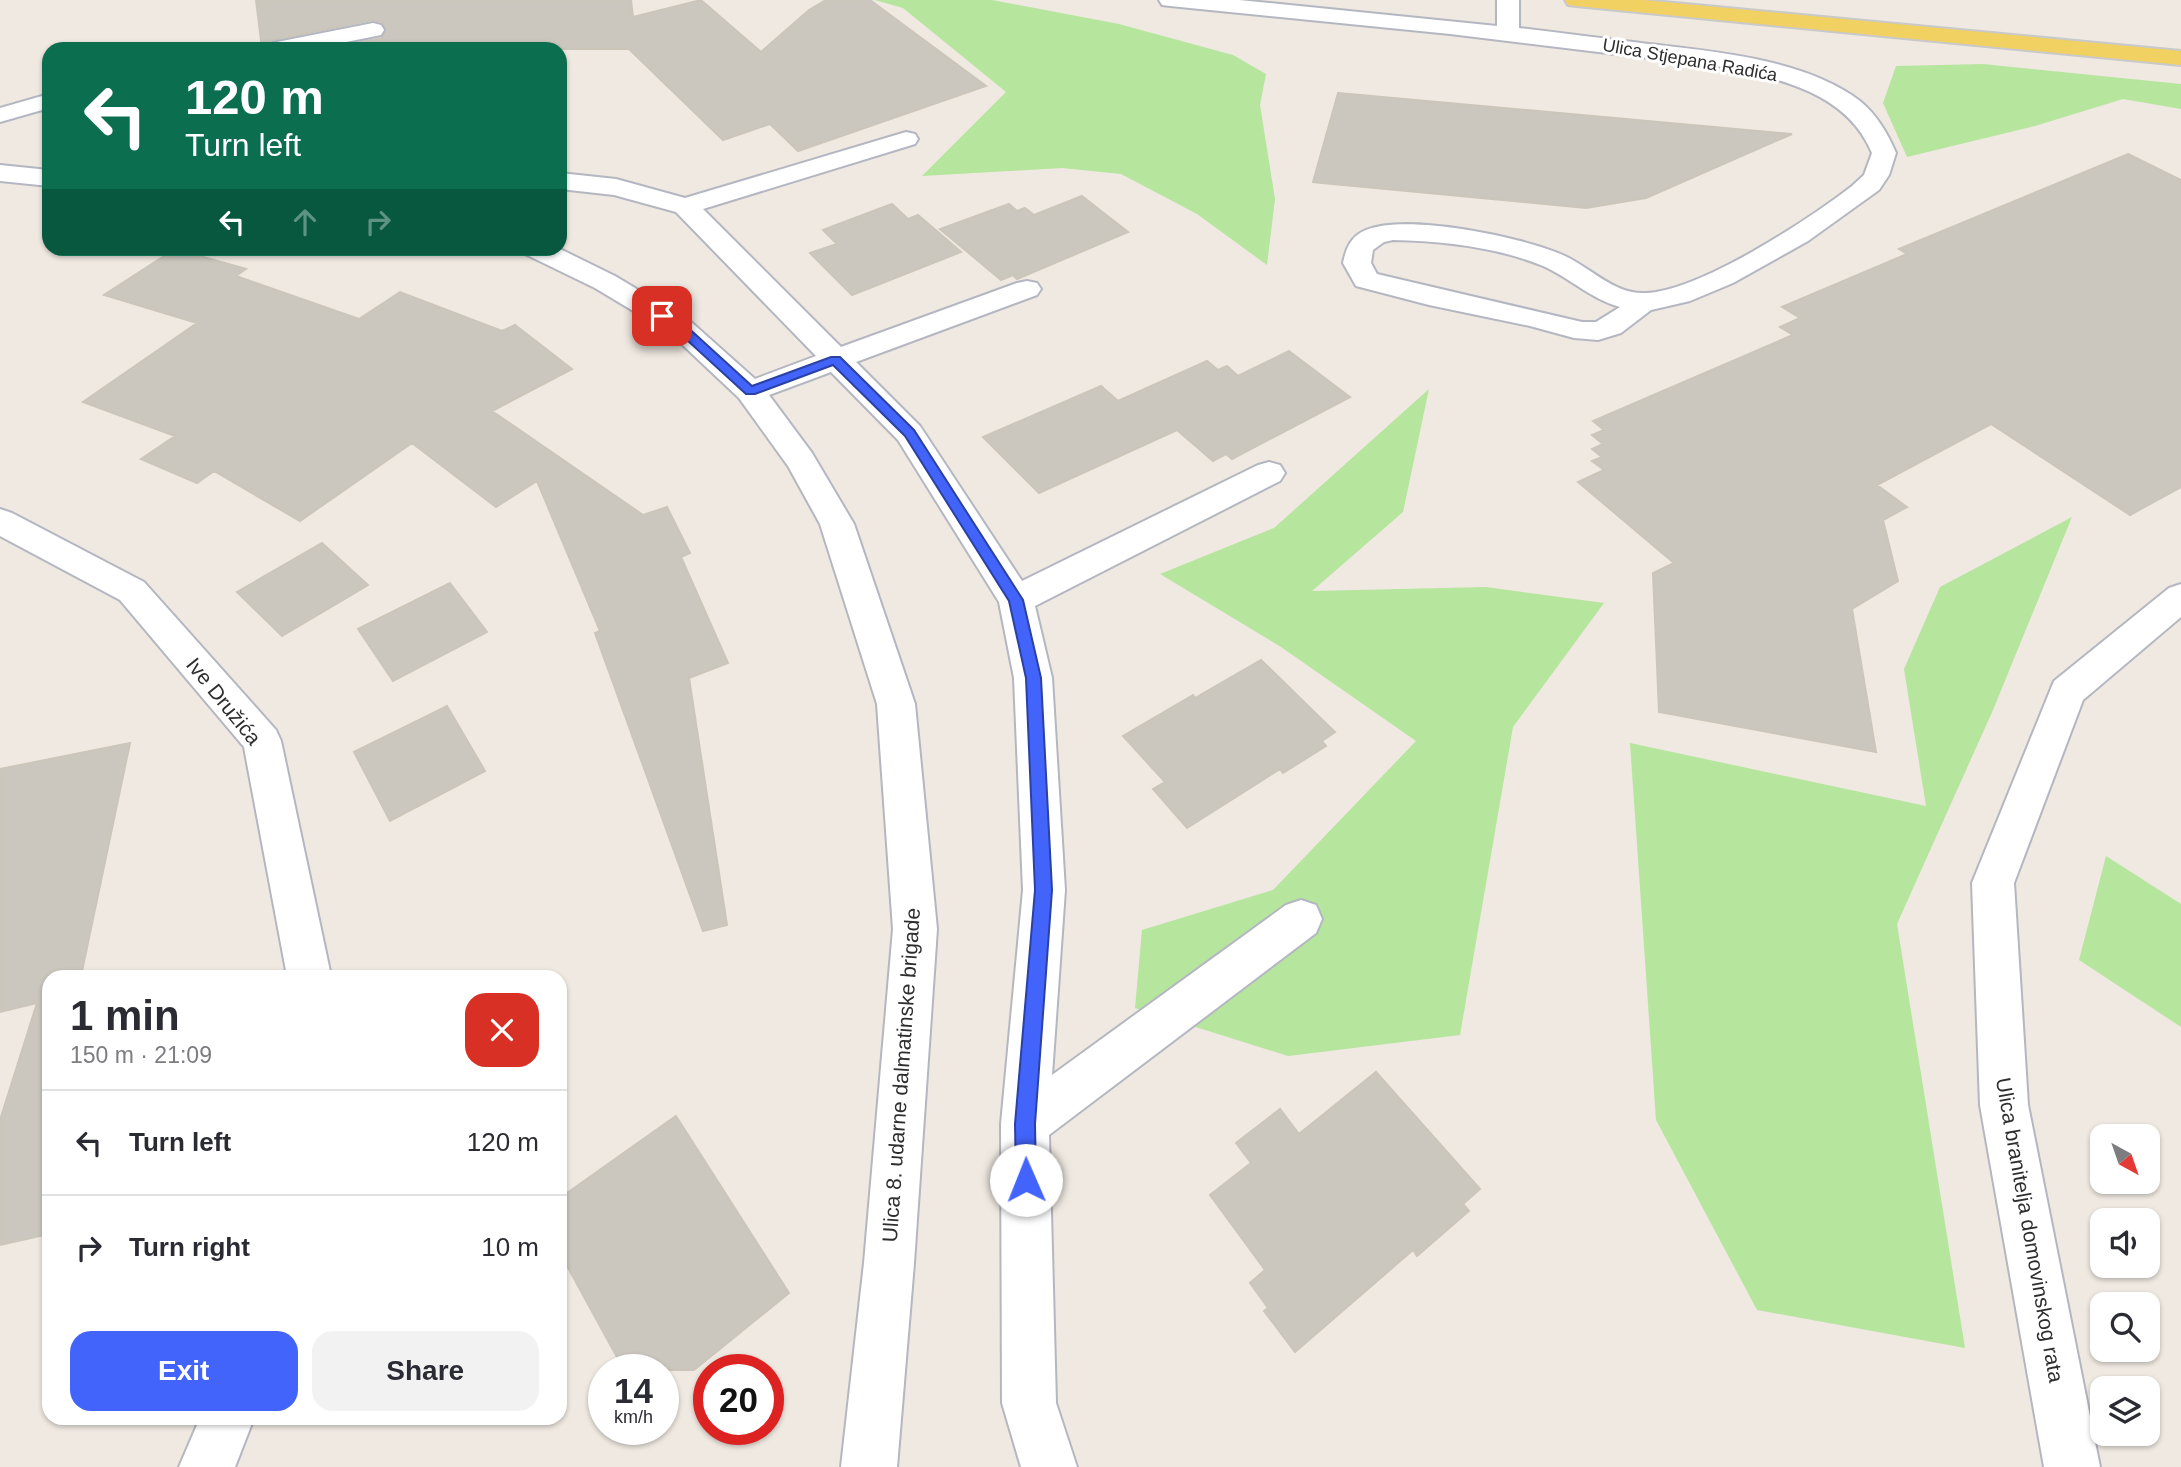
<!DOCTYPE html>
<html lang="en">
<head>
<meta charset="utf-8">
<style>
  body { margin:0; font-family:Arial,sans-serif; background:#f2f2f3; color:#2b2b33; height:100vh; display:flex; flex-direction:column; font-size:26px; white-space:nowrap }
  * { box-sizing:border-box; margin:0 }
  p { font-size:23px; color:#7c7c81 }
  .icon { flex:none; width:38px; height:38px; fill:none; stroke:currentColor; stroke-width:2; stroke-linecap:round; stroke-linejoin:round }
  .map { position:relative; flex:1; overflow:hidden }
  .panel { position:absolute; left:42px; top:970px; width:525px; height:455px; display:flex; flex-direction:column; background:#fff; border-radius:21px; box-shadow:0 2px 5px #0004 }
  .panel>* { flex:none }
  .guide { position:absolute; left:42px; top:42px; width:525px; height:214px; border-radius:21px; box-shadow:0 2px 5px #0004; background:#0b6e4f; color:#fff; overflow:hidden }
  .needle { width:46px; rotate:140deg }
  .controls { position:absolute; left:2090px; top:1124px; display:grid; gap:14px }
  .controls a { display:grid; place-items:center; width:70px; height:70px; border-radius:14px; background:#fff; box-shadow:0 2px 5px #0004; font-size:35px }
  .speed { position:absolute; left:588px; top:1354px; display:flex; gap:14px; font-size:35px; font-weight:700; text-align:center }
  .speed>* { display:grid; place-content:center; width:91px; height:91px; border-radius:50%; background:#fff; box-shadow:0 2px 5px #0004; line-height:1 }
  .speed small { font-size:18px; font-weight:400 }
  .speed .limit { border:10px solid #d22; background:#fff; color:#111 }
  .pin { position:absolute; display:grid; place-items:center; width:60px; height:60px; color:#fff; margin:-30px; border-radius:14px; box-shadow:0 4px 10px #0006 }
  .me { position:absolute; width:77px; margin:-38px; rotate:359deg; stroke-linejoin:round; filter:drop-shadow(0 0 5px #0008) }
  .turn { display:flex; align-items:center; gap:24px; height:147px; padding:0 28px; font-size:32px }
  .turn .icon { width:91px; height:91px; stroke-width:2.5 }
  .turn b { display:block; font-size:49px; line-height:60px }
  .lanes { display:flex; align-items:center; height:66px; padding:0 28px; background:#0003; justify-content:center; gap:35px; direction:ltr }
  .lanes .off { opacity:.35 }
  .round { display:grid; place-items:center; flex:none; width:74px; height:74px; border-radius:21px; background:#f2f2f3 }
  .headline { display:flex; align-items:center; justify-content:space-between; height:119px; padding:0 28px }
  h1 { font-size:42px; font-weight:800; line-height:52px }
  .button { display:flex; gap:14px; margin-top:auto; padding:14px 28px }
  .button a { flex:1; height:80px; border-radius:21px; background:#4264fb; color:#fff; font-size:28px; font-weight:800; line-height:80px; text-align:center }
  .button a+a { background:#f2f2f3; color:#2b2b33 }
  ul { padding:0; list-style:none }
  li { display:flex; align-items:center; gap:21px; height:105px; padding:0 28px; border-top:2px solid #e1e1e2 }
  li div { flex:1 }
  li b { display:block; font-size:26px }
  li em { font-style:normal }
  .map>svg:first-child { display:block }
</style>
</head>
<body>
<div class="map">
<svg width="2181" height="1467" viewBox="0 0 2181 1467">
  <rect width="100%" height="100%" fill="#efe9e1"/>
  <path fill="#b6e59e" d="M875,0H992L1119,24L1233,55L1266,74L1260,105L1275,199L1267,265L1197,214L1121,174L1062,168L922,176L1006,92L903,8Z
    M1983,64L2181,84V109L2123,99L2035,126L1907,157L1883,103L1896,66Z
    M1429,389L1403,512L1312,591L1486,587L1604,603L1513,727L1460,1035L1288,1056L1135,1008L1142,930L1273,890L1416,741L1281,647L1160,574L1274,528Z
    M2072,517L1993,710L1897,924L1965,1348L1757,1310L1656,1120L1630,743L1926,806L1904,669L1940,587Z
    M2106,856L2181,904V1027L2079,960Z"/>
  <path fill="#cbc7bf" stroke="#cbc5ba" stroke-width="2" d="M256,0H631L633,17L701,0L761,52L809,10L826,0H870L986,86L798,151L770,124L723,140L629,49H324L382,38L386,29L382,22L372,20L268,41L262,49Z
    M1338,93L1792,134L1646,198L1586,208L1313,182Z
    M2128,154L2181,180V487L2130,515L1991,424L1877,485L1907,507L1883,520L1898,581L1852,609L1876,752L1659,712L1653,573L1674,563L1578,482L1604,470L1592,461L1602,457L1592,449L1603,444L1592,435L1604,430L1593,421L1793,335L1780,327L1800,318L1782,307L1907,254L1899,249Z
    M1082,196L1128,232L1017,279L1013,275L1001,280L940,229L1009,204L1017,211L1025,208L1034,215Z
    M892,204L908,219L918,215L961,252L852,295L810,253L837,244L823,230Z
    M175,249L246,269L236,276L359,319L400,292L502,331L515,325L572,369L492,411L643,515L667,507L690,553L681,557L728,663L689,678L727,925L703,931L595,633L600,631L537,481L496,507L412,443L300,521L214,471L197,483L141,459L175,436L83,402L197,323L104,295Z
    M1289,351L1350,397L1232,459L1226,454L1213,461L1177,430L1039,493L983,437L1101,386L1118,401L1207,361L1218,370L1227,366L1238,376Z
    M322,543L368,585L282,636L237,592Z
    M450,583L487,632L393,681L358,629Z
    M1261,660L1335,732L1322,741L1326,746L1283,773L1280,769L1187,828L1153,789L1165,782L1123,736L1193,695L1195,698Z
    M447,706L485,771L390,821L354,752Z
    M130,743L81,976H49V1000L43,1001L49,1002V1234L0,1245V1120L37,1003L0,1012V769Z
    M1376,1072L1480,1189L1463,1204L1469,1211L1417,1256L1413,1250L1295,1352L1264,1311L1268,1308L1250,1283L1265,1270L1210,1195L1251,1163L1236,1143L1280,1109L1299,1134Z
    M676,1116L789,1293L694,1370H624L560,1253V1198Z"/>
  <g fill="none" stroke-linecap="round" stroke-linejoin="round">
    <defs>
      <path id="minor" d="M1159,0H1239L1497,26V0H1519V28C1560,33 1600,38 1641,43C1709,51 1804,58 1860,101C1877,115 1888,134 1896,153L1889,175L1879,190L1808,241L1733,283L1690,301L1651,310L1621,333L1598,340L1574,338L1530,326L1429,305L1356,286L1343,263C1346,248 1351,236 1366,230C1407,213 1524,237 1565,256C1591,268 1615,295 1646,293C1700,291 1808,220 1852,186L1864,175L1872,153C1847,93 1781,79 1723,67L1450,34L1170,6L1162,5ZM1393,240C1442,241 1497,247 1543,266C1570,278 1591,299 1620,307L1596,322H1582L1377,274L1371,263L1373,250L1384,242Z
        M373,23L381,25L384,30L381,35L311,49H266L269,44L277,42Z
        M49,94V108L0,122V108Z
        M906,132L915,134L918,139L915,144L703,209L841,347L1017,283L1027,281L1037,283L1041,289L1037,295L856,362L920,426L1022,581L1258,465L1269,462L1280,465L1285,473L1280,481L1035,606L1052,678L1065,890L1052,1075L1286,905L1301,900L1316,905L1322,919L1316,933L1049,1135L1056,1403L1077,1467H1021L1002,1403L1001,1124L1023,890L1014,678L999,602L898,440L831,372L769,395L812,453L854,524L915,704L937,929L914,1263L897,1467H841L864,1263L893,929L877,704L820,524L788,466L739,398L670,333L595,288L525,254L522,248H558L615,276L690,321L755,379L816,356L676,212L614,195L560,189V173L616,179L685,198Z
        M0,165L49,170V186L0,181Z
        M0,509L12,513L144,582L276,730L281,741L331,976H287L244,747L120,600L0,536Z
        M2181,584V617L2083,700L2014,883L2028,1105L2100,1467H2044L1980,1105L1972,883L2054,681L2169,588Z
        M200,1418H254L235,1467H179Z"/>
      <path id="major" d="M1565,0H1643L2181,51V65L1576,6L1568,5Z"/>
    </defs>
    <use href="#minor" stroke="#b4b7c1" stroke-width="4"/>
    <use href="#major" stroke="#c9c9c9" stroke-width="4"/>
    <use href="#minor" fill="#fff" fill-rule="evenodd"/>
    <use href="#major" fill="#f2d163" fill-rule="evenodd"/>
  </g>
  <path fill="#4264fb" stroke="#2b41a3" stroke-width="2" d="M662,312L684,324L752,386L831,357H840L914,430L1023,600L1041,678L1052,890L1035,1124L1036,1180L1033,1187L1026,1190L1019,1187L1016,1180L1015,1124L1035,890L1026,678L1009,601L905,436L833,365L755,394H746L676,330L657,318L656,316Z"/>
  <g text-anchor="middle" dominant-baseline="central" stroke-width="6" stroke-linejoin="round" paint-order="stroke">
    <g font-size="18" fill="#2e2e2e" stroke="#fff">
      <text transform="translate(1690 60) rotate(10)">Ulica Stjepana Radića</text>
    </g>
    <g font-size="21" fill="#2e2e2e" stroke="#fff">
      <text transform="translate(224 701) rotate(51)">Ive Družića</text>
      <text transform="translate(901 1075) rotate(-86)">Ulica 8. udarne dalmatinske brigade</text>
      <text transform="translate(2030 1230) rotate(80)">Ulica branitelja domovinskog rata</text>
    </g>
  </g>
</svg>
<div class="controls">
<a><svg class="needle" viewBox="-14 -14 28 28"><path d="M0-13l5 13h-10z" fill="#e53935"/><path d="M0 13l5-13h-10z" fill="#7c7c81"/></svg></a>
<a><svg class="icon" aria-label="sound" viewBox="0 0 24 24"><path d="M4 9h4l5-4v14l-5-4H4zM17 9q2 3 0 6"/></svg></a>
<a><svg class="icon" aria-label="search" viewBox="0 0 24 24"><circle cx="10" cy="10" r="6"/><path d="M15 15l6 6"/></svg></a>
<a><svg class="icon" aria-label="layers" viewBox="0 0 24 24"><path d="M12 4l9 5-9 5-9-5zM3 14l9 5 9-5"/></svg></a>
</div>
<div class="speed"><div>14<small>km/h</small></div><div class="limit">20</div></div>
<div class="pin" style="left:662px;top:316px;background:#d93025"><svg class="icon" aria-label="arrive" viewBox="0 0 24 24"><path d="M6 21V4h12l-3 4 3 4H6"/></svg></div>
<svg class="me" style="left:1026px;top:1180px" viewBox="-20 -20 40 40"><circle r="19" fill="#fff"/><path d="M0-13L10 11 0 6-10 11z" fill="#4264fb"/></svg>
<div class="guide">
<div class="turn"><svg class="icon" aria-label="left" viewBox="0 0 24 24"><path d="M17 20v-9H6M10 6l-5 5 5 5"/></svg><div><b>120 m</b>Turn left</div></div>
<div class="lanes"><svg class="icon" aria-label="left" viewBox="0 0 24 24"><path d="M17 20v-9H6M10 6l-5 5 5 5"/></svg><svg class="icon off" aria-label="ahead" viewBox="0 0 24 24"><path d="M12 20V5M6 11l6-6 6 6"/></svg><svg class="icon off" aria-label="right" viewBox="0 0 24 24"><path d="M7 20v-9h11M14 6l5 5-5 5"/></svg></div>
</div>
<section class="panel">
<div class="headline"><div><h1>1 min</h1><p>150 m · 21:09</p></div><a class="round" style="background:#d93025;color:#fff"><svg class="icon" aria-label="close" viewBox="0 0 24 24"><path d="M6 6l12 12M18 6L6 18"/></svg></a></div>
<ul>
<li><svg class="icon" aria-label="left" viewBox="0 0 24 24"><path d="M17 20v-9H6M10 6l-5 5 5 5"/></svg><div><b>Turn left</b></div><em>120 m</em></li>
<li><svg class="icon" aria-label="right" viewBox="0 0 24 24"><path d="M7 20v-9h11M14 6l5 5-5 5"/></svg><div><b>Turn right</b></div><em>10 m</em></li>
</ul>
<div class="button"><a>Exit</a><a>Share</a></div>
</section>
</div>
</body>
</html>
